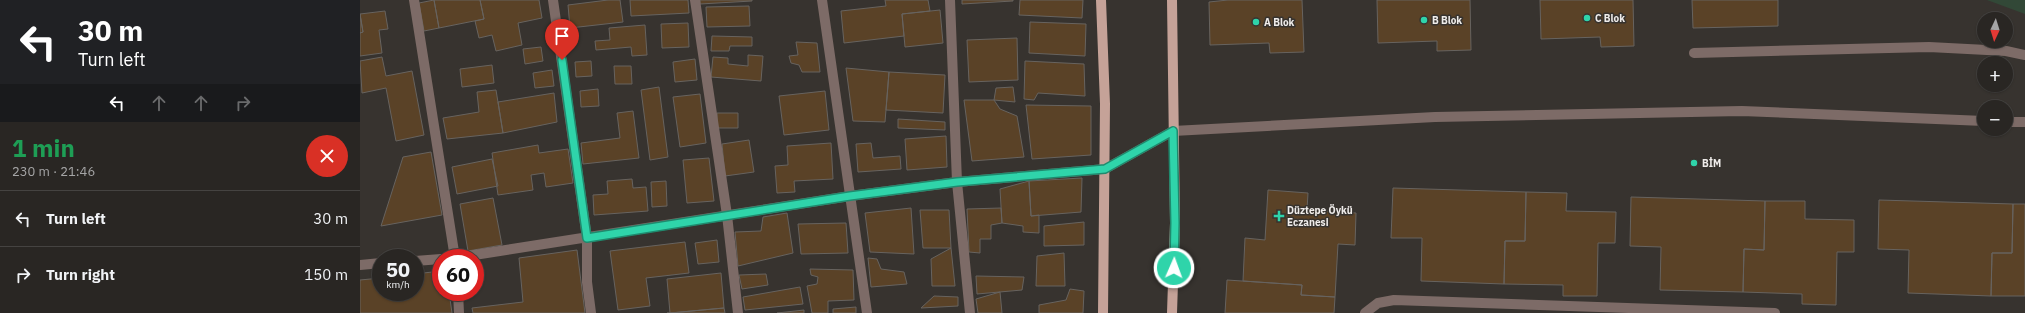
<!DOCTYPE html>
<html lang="en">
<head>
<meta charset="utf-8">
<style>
  body { margin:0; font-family:"IBM Plex Sans",sans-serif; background:#353230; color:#f1f3f6; height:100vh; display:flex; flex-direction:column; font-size:15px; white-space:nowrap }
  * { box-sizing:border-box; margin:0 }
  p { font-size:13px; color:#a5a5a6 }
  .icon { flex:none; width:22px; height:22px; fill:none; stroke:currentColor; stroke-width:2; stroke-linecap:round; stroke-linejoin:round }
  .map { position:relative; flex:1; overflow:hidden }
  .side { display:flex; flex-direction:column; background:#292623; width:360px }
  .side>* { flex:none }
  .guide { background:#202124; color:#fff; overflow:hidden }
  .needle { width:26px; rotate:184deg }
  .tools { position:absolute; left:1617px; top:12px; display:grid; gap:8px }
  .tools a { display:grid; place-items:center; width:36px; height:36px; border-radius:50%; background:#292623; box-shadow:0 1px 3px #0004,0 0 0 1px #454341; font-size:20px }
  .speed { position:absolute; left:12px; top:249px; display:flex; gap:8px; font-size:20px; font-weight:700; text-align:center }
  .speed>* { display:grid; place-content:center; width:52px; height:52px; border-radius:50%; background:#292623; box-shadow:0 1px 3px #0004,0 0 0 1px #454341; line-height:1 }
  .speed small { font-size:10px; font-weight:400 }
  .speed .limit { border:6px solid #d22; background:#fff; color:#111 }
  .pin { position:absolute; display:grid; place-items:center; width:34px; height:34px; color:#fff; margin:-41px -17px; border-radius:50% 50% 50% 0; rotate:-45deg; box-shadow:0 0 4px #0007 }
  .pin .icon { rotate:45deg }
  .me { position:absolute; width:44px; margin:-22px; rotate:2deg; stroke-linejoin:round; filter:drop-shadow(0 0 3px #0008) }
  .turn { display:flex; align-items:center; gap:14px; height:84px; padding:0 12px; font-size:18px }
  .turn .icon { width:52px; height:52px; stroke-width:2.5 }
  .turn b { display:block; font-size:28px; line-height:34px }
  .lanes { display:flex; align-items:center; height:38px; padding:0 12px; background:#0003; justify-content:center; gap:20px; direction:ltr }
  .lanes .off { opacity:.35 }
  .round { display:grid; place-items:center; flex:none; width:42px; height:42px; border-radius:21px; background:#353230 }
  .summary { display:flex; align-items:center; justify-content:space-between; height:68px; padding:0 12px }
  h1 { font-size:24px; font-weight:800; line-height:30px; color:#1e9e55 }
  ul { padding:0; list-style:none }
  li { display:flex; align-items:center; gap:12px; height:56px; padding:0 12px; border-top:1px solid #454341 }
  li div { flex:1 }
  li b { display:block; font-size:15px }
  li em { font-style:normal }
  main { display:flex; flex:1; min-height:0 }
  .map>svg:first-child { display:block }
</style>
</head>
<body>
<main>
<section class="side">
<div class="guide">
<div class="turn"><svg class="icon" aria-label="left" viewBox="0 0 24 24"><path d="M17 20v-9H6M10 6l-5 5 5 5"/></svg><div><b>30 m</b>Turn left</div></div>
<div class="lanes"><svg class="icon" aria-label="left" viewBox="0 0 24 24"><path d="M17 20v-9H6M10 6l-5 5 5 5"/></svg><svg class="icon off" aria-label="ahead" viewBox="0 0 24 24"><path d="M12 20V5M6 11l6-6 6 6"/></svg><svg class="icon off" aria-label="ahead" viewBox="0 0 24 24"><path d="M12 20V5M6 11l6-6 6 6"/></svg><svg class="icon off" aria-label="right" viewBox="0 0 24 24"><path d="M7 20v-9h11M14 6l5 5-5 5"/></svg></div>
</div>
<div class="summary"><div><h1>1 min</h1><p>230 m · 21:46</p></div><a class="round" style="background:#d93025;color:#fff"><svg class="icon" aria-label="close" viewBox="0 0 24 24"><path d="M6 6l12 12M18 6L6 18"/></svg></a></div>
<ul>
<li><svg class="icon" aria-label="left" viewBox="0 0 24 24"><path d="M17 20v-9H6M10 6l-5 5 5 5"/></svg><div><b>Turn left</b></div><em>30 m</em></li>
<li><svg class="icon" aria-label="right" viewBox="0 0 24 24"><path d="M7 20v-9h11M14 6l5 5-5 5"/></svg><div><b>Turn right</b></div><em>150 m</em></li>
</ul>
</section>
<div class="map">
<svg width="1665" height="313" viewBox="0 0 1665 313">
  <rect width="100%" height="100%" fill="#37332f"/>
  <path fill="#324837" d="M1627,0H1665V14Z"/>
  <path fill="#5a4227" stroke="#67635f" d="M74,0H120L124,19L79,28Z
    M74,0L79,28L64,31L59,3Z
    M120,0H179L182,18L158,23L162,45L136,51L132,35L119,38L115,21L124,19Z
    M248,0H260L263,22L210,28L208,5Z
    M270,0H328L329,13L271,16Z
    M340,0H392V1L340,4Z
    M525,0H568L570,11L542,14L544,36L484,43L481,11L526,6Z
    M602,0H653V1L602,4Z
    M660,0H723L722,18L659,15Z
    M868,0H942L944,52L910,53L909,43L850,45L849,2Z
    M1017,0H1110L1111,50L1077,51V41L1018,43Z
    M1180,0H1273L1274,46L1241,47L1240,37L1181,39Z
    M1332,0H1418V26L1333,28Z
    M389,6L390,26L347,27L346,7Z
    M580,10L583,43L545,47L542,14Z
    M25,11L28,29L19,30L22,53L0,56V33L3,32L0,14Z
    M0,14L3,32L0,33Z
    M670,22L726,24L725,56L669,53Z
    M328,23L329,47L302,48L301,24Z
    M285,25L287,55L272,56L271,47L236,50L235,41L250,40L249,28Z
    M352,36L392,37V46H370L369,51H351Z
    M657,38L658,80L609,82L607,40Z
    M436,42L457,43L460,72H442L439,65L431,63L429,56L438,55Z
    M181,47L183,61L165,64L163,49Z
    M388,55L403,56L401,81L351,77L353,57L368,58V64L388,66Z
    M22,57L26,76L52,71L64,135L36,141L26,88L2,93L0,61Z
    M335,59L337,80L315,82L313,62Z
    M231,61L232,76L216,77L215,62Z
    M665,61L724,64L725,96L678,93L674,100L664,99Z
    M132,65L134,83L102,87L100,69Z
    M254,66H271L272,84H255Z
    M486,68L529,72L525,122L493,121Z
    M192,70L194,86L175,88L173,73Z
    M529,72L585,75L583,113L526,110Z
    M299,87L308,157L290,160L281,90Z
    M653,87L655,102L634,100L636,88Z
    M238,89L239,106L221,107L220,91Z
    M136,90L143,133L87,139L83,118L119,112L117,92Z
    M465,91L469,130L424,135L419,96Z
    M194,93L197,122L143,133L138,102Z
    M340,94L346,143L320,147L313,97Z
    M604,100H634L640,109L657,116L664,157L612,161Z
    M666,105L731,106V155L672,159Z
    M273,111L279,158L223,164L221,143L260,138L257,113Z
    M357,113H378V128H357Z
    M538,119L585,122V130L538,128Z
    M586,136L587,167L547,170L545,139Z
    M389,140L394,172L365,176L362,144Z
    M471,143L473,179L434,181L435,192L417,193L415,166L428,165L427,146Z
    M511,143L513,158L540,156L541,169L498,172L496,144Z
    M178,145L179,153L208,149L213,183L186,187L184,173L171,175L173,190L138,195L132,153Z
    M71,152L82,215L21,226L43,157Z
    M349,158L354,201L327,203L323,160Z
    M132,159L138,186L97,194L92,167Z
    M722,178L721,212L671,216L669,181Z
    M272,179L273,188L286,187L288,211L234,215L233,195L248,194L247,181Z
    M306,181L307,206L292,207L291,182Z
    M669,181L671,216L679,215V233L663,232V226L642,223L640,189Z
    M1033,188L1166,192L1165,241H1145L1144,284L1061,281L1062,238H1031Z
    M908,190L948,193L947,210L996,213L995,245L978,244L975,297L941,295L942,285L883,281L885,238L905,240Z
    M1166,192L1207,193L1206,211L1256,212L1255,243H1238L1237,296H1203V285L1144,284L1145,241H1165Z
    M1271,197L1405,201L1404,250L1384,249L1383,292L1300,290L1301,247L1270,246Z
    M133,198L142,245L108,251L100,204Z
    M1519,200L1653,204L1652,253H1632L1631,296L1548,293L1549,250L1518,249Z
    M1405,201H1445V219L1494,220V252H1477L1476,305L1442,304V294L1383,292L1384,249L1404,250Z
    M1653,204H1665V296H1631L1632,253H1652Z
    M551,208L554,254L510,252L505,213Z
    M641,208L642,223L631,225V239H620V253L609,252L607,209Z
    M560,210H589L591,248H563Z
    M427,213L433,253L378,266L375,232L401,231L403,217Z
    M724,222V245L684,246V226Z
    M486,223L488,253L441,254L438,224Z
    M357,240L359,262L338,264L335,243Z
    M325,242L329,273L286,278L290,306L258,310L250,251Z
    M591,248L595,286H572L571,259Z
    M217,250L225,313H113L112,308L163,302L159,258Z
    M704,253L705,286H676L677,256Z
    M508,258L517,259L521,269L544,272L547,284L511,287Z
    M450,269L493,270L494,300L468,301V313H452L447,286L457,284L458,277L451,275Z
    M81,271V292H89L92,313H0V280L21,278V292H55V274Z
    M361,273L364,308L310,313L307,279Z
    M406,274L408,285L382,289L379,275Z
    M616,276L664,277L662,290L617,294Z
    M867,280L942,285L941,295L975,297L974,313H865Z
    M440,287L443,304L385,310L383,297Z
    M710,289L724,291L723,313H679V305L706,300Z
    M640,292L642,313H618L616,299Z
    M574,296L598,297V306L561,308Z
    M496,307V313H473V309Z
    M364,308L365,313H307H310Z
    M444,310V313H417Z"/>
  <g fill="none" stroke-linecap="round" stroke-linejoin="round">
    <path stroke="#7d6b67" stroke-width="10" d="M1334,53L1569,47L1646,51L1665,55
      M1005,313L1018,303L1034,300L1415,313"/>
    <path stroke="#7d6b67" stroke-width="10" d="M54,0L95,258
      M193,0L227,238V282L231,313
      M335,0L367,215L378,313
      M462,0L507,313
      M590,0L597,182L610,313
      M95,258L490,196L597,182L745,169
      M55,261L81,259
      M0,265L21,263
      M98,292L99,313"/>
    <path stroke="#7d6b67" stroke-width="10" d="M1646,122H1665
      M745,169L813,131L1075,117L1382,111L1624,121"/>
    <path stroke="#c5a298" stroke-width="10" d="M741,0L745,104L743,313
      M812,0L815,223L812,313"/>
  </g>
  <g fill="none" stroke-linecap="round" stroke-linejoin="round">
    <defs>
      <path id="route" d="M202,60L227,238L490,196L597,182L745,169L813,131L815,223L814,268"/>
    </defs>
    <use href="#route" stroke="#1f8a6e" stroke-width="10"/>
    <use href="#route" stroke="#2fd4aa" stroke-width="7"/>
  </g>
  <g fill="#2fd4aa" stroke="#37332f" stroke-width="1.5">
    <circle cx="1227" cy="18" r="4"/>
    <circle cx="1064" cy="20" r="4"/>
    <circle cx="896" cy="22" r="4"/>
    <circle cx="1334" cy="163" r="4"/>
    <path d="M917 210h4v4h4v4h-4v4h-4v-4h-4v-4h4z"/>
  </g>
  <g text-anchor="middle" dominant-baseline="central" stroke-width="3" stroke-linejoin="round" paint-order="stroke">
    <g font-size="10" font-weight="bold" fill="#efecea" stroke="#37332f" text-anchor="start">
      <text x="1235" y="18">C Blok</text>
      <text x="1072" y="20">B Blok</text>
      <text x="904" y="22">A Blok</text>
      <text x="1342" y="163">BİM</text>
      <text x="927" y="210">Düztepe Öykü<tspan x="927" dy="12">Eczanesi</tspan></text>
    </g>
  </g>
</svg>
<div class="tools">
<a><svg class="needle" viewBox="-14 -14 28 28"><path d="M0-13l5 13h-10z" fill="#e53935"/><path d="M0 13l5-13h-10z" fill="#a5a5a6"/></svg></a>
<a>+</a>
<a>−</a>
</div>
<div class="speed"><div>50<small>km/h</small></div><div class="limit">60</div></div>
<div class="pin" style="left:202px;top:60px;background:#d93025"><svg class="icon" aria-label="arrive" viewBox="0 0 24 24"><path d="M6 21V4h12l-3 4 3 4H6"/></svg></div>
<svg class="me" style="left:814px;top:268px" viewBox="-20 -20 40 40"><circle r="17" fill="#2fd4aa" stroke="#fff" stroke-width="3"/><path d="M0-11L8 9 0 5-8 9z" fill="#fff"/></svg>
</div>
</main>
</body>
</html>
